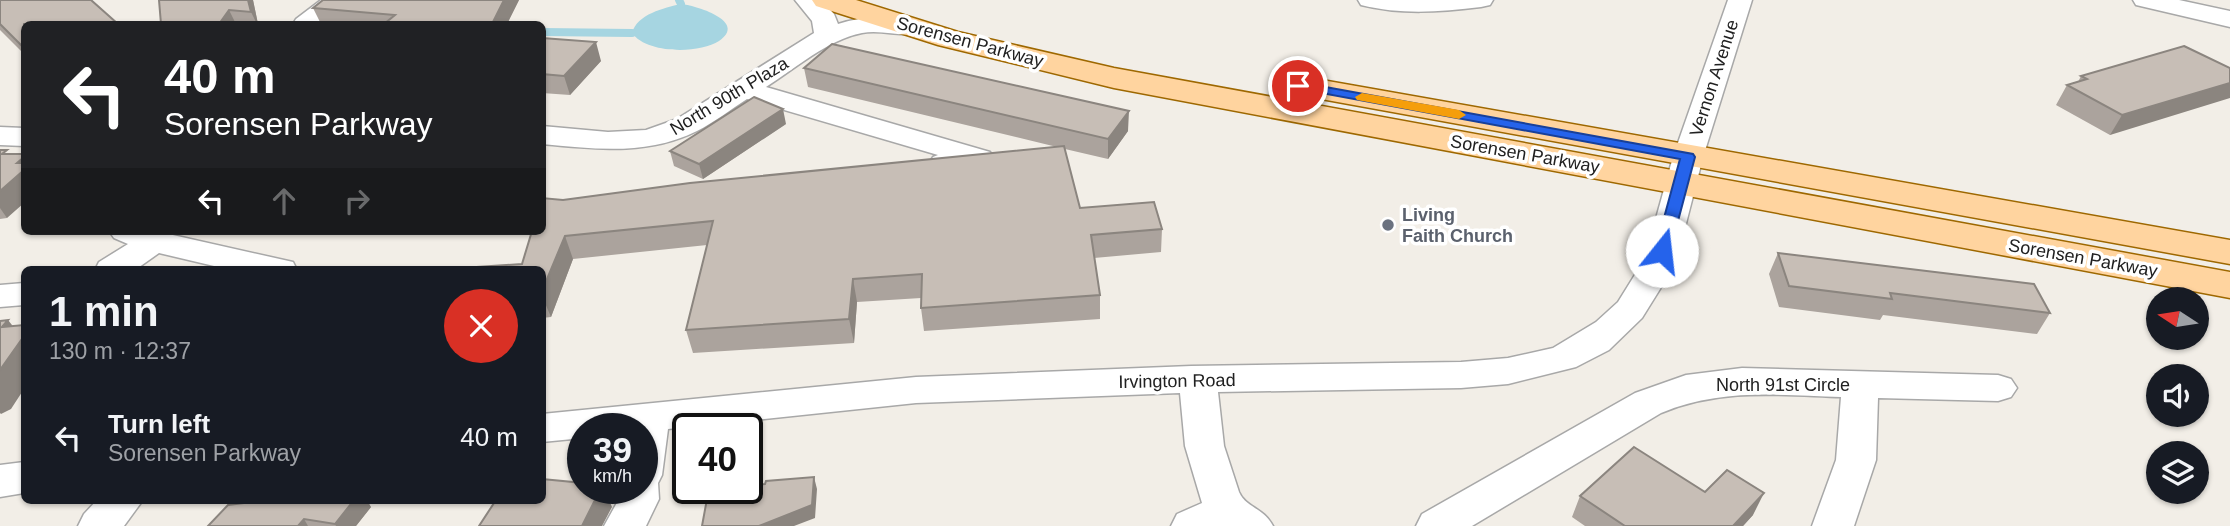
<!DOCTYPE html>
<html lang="en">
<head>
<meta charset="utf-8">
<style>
  body { margin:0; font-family:Helvetica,sans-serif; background:#242831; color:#f1f3f6; height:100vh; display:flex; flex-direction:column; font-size:26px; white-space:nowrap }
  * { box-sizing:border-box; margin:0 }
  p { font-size:23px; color:#9ea1a6 }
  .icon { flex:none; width:38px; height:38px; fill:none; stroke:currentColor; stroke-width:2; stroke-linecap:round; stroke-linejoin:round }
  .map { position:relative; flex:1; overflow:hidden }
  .details { position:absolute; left:21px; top:266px; width:525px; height:238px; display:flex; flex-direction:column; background:#171b24; border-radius:10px; box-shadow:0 2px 5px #0004 }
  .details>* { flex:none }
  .banner { position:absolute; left:21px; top:21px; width:525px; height:214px; border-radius:10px; box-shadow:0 2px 5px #0004; background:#202124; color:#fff; overflow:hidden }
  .needle { width:46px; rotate:282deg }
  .fabs { position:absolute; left:2146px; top:287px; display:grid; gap:14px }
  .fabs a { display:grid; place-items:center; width:63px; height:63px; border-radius:50%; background:#171b24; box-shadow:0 2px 5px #0004; font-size:35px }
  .speed { position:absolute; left:567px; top:413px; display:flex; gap:14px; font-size:35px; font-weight:700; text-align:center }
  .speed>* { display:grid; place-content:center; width:91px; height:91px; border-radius:50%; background:#171b24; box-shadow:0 2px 5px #0004; line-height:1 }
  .speed small { font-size:18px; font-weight:400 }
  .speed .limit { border:4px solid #111; border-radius:10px; background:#fff; color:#111 }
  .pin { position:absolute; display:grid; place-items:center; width:60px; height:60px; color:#fff; margin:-30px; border:4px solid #fff; border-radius:50%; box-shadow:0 2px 7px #0007 }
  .me { position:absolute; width:77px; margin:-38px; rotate:16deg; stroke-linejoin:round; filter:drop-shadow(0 0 5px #0008) }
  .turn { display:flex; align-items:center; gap:24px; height:147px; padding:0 28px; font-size:32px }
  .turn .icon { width:91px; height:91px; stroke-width:2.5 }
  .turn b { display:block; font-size:49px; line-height:60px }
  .lanes { display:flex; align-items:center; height:66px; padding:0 28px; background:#0003; justify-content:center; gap:35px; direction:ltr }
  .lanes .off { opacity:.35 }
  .round { display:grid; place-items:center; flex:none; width:74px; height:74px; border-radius:37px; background:#242831 }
  .headline { display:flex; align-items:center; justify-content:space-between; height:119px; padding:0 28px }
  h1 { font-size:42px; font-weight:800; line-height:52px }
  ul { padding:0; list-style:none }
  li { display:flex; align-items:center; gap:21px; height:105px; padding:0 28px }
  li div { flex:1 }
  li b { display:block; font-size:26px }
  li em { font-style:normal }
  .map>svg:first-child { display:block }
</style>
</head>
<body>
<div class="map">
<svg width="2230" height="526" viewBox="0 0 2230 526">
  <rect width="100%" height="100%" fill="#f2eee7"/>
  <path fill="#a6d5e1" d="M681,4C694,5 749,21 719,41C699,54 647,54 632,33C637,14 664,8 681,4Z"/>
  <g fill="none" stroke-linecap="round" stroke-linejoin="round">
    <path stroke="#a6d5e1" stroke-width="8" d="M679,0L681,4
      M542,32L632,33"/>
    <defs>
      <path id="minor" d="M321,0H349L321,24H293L296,19Z
        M795,0H821L834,14L838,24C866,15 894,16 922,23L926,28L922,33C902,38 882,29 862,33C827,40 796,68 766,87L990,152L994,158L990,164L944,172L933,169L929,163L933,157L938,155L747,99C731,109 715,122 697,131C647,156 596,149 542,144V126L608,132L646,130L677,119L814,33L812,21Z
        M1358,0H1493L1490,5L1481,7C1440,12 1401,15 1361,5Z
        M1728,0H1752L1703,157L1679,251L1670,273L1642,318L1609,350L1576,367L1508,384L1461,388L1218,392L1224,446L1239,492C1246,508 1263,507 1273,526H1171L1177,514L1202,503L1185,446L1180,393L916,403L668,429L662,475L658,483L659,499L646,526H604L619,499L620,488H642V429H583V438L542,442V414L916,377L1191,366L1461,362L1508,358L1553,348L1596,322L1618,302L1636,273L1647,251L1673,157Z
        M2133,0H2179L2230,11V27L2136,5Z
        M0,127L24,128V146L0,145Z
        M109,231H155L293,262L297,270H231L159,253L135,270H95L99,262L128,244L114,238Z
        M24,283V305L0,307V285Z
        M1742,368L1998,375L2011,379L2017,388L2011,397L1998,401L1878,398L1876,460L1854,526H1812L1836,460L1841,397C1777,395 1722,388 1661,413L1472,526H1416L1422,514L1635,393L1686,375Z
        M24,462V493L0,497V465Z
        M97,500H143L124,526H78L84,514Z"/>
      <path id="major" d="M812,0H856L958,32L1114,68L2230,272V298L1114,88L938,45L816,6Z
        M1288,74L2230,240V264L1277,91L1272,84L1277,77Z"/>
    </defs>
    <use href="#minor" stroke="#a8a8a8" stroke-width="3"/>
    <use href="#major" stroke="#9e6800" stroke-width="3"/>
    <use href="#minor" fill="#fff" fill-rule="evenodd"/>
    <use href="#major" fill="#ffd49f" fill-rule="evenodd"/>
  </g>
  <path fill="#aba39d" d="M0,0L24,24V54L0,30Z
    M159,0H253L258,24H161Z
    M519,0L507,24H321L313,8Z
    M542,38L601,61L570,95L542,93Z
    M804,68L1128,131L1108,159L1065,149L1080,208L1162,229L1161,252L1094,258L1100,295V319L924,331L921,308V298L857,302L854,343L693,353L686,330L707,245L573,259L551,317L542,318V270L522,264L563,200L1057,147L808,87Z
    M2230,68L2110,135L2056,105L2067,85L2078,82L2081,76Z
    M786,124L703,179L674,166L670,151Z
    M0,150L7,218L0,219Z
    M1778,253L2050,313L2037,334L1883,315L1880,320L1779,307L1769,274Z
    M1705,492L1753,515L1743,526H1585L1572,517L1580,496Z
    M371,507L356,526H208Z"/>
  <path fill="#8b857f" d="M248,0H253L258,24H257L251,12Z
    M504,0H519L507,24H492Z
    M229,10L236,24H219Z
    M596,42L601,61L570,95L564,76Z
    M2230,83V98L2110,135L2122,115Z
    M783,109L786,124L703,179L699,164Z
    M1129,111L1128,131L1108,159V139Z
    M24,157V203L7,218L0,208V191L17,163Z
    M565,236L573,259L551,317L542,296V291Z
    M853,279L857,302L854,343L849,319Z
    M8,320L23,339L24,336V389L11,409L1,414L0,413V370L2,327Z
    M814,477L817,489L815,518L794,526H759Z
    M601,488H604L612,507L602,526H582Z
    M1764,493L1753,515L1743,526H1733Z
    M354,500H367L371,507L356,526H336L335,524Z
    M304,519L308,526H298Z"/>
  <path fill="#c7beb6" stroke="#8b857f" stroke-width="2" d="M0,0H91L118,24H24V48L0,24Z
    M159,0H248L251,12L229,10L219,24H161Z
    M323,0H504L492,24H384L395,15L313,8Z
    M542,38L596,42L564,76L542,74Z
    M832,44L1129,111L1108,139L804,68Z
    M2184,46L2230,68V83L2122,115L2067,85L2087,79L2081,76Z
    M754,97L783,109L699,164L670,151Z
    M1064,146L1080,208L1154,202L1162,229L1091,235L1100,295L921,308L922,274L853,279L849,319L686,330L713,221L565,236L542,291V270H461L462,268L522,264L532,231H542V198L563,200L690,183Z
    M0,150H7L2,154H24V157L17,163H24V170L0,191Z
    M1778,253L2034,284L2050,313L1890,293L1892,299L1789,286Z
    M8,320L2,327L24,325V336L0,370V321Z
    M1634,447L1705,492L1727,470L1764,493L1733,526H1625L1580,496Z
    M814,477L812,505L759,526H702L709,488H747V485L765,484L766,481Z
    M542,479L583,483V488H601L582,526H479L496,500H542Z
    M269,500H354L335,524L304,519L298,526H208L228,505Z"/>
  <path fill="#2563eb" stroke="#184099" stroke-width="2" d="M1298,82L1693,154L1695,157L1670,251L1662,256L1655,251L1680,159L1294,88V83Z"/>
  <path fill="#f59e0b" d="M1362,93L1459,110L1466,115L1459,119L1357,100L1355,97Z"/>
  <circle fill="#6b7280" stroke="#fff" stroke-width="2.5" cx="1388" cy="225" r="7"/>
  <g text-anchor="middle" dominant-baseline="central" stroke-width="7" stroke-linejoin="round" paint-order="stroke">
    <g font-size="18" fill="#212121" stroke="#fff">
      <text transform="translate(970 42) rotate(15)">Sorensen Parkway</text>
      <text transform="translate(1714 78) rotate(-72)">Vernon Avenue</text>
      <text transform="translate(729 96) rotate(-31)">North 90th Plaza</text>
      <text transform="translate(1525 154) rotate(10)">Sorensen Parkway</text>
      <text transform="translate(2083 258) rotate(10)">Sorensen Parkway</text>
      <text transform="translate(1177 381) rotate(-1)">Irvington Road</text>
      <text x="1783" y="385">North 91st Circle</text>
    </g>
    <g font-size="18" font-weight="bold" fill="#5b616d" stroke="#fff" text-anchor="start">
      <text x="1402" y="215">Living<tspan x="1402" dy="21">Faith Church</tspan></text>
    </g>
  </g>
</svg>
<div class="fabs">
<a><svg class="needle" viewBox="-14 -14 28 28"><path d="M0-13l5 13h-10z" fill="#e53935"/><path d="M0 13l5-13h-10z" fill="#9ea1a6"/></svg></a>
<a><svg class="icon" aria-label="sound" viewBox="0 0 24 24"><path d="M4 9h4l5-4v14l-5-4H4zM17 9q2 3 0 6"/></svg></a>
<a><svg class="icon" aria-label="layers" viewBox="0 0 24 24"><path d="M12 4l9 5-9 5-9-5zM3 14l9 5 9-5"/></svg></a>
</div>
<div class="speed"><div>39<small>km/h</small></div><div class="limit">40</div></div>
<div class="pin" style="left:1298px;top:86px;background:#d93025"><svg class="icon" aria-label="arrive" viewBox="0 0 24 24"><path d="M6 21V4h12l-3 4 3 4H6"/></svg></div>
<svg class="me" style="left:1662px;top:251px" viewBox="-20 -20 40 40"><circle r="19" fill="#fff"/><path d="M0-13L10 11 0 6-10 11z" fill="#2563eb"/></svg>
<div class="banner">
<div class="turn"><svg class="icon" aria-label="left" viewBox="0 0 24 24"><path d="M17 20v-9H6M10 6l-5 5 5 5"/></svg><div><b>40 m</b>Sorensen Parkway</div></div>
<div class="lanes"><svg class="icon" aria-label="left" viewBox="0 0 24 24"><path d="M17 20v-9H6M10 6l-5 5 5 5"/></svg><svg class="icon off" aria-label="ahead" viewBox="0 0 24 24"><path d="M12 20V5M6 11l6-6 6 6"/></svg><svg class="icon off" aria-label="right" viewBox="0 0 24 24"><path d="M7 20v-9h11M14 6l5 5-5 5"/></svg></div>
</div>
<section class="details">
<div class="headline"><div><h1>1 min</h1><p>130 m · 12:37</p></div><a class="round" style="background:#d93025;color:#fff"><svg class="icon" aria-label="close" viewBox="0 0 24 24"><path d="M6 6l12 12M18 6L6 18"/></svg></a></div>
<ul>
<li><svg class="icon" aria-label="left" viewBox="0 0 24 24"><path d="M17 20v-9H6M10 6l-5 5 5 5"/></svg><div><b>Turn left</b><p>Sorensen Parkway</p></div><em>40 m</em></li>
</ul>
</section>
</div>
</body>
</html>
